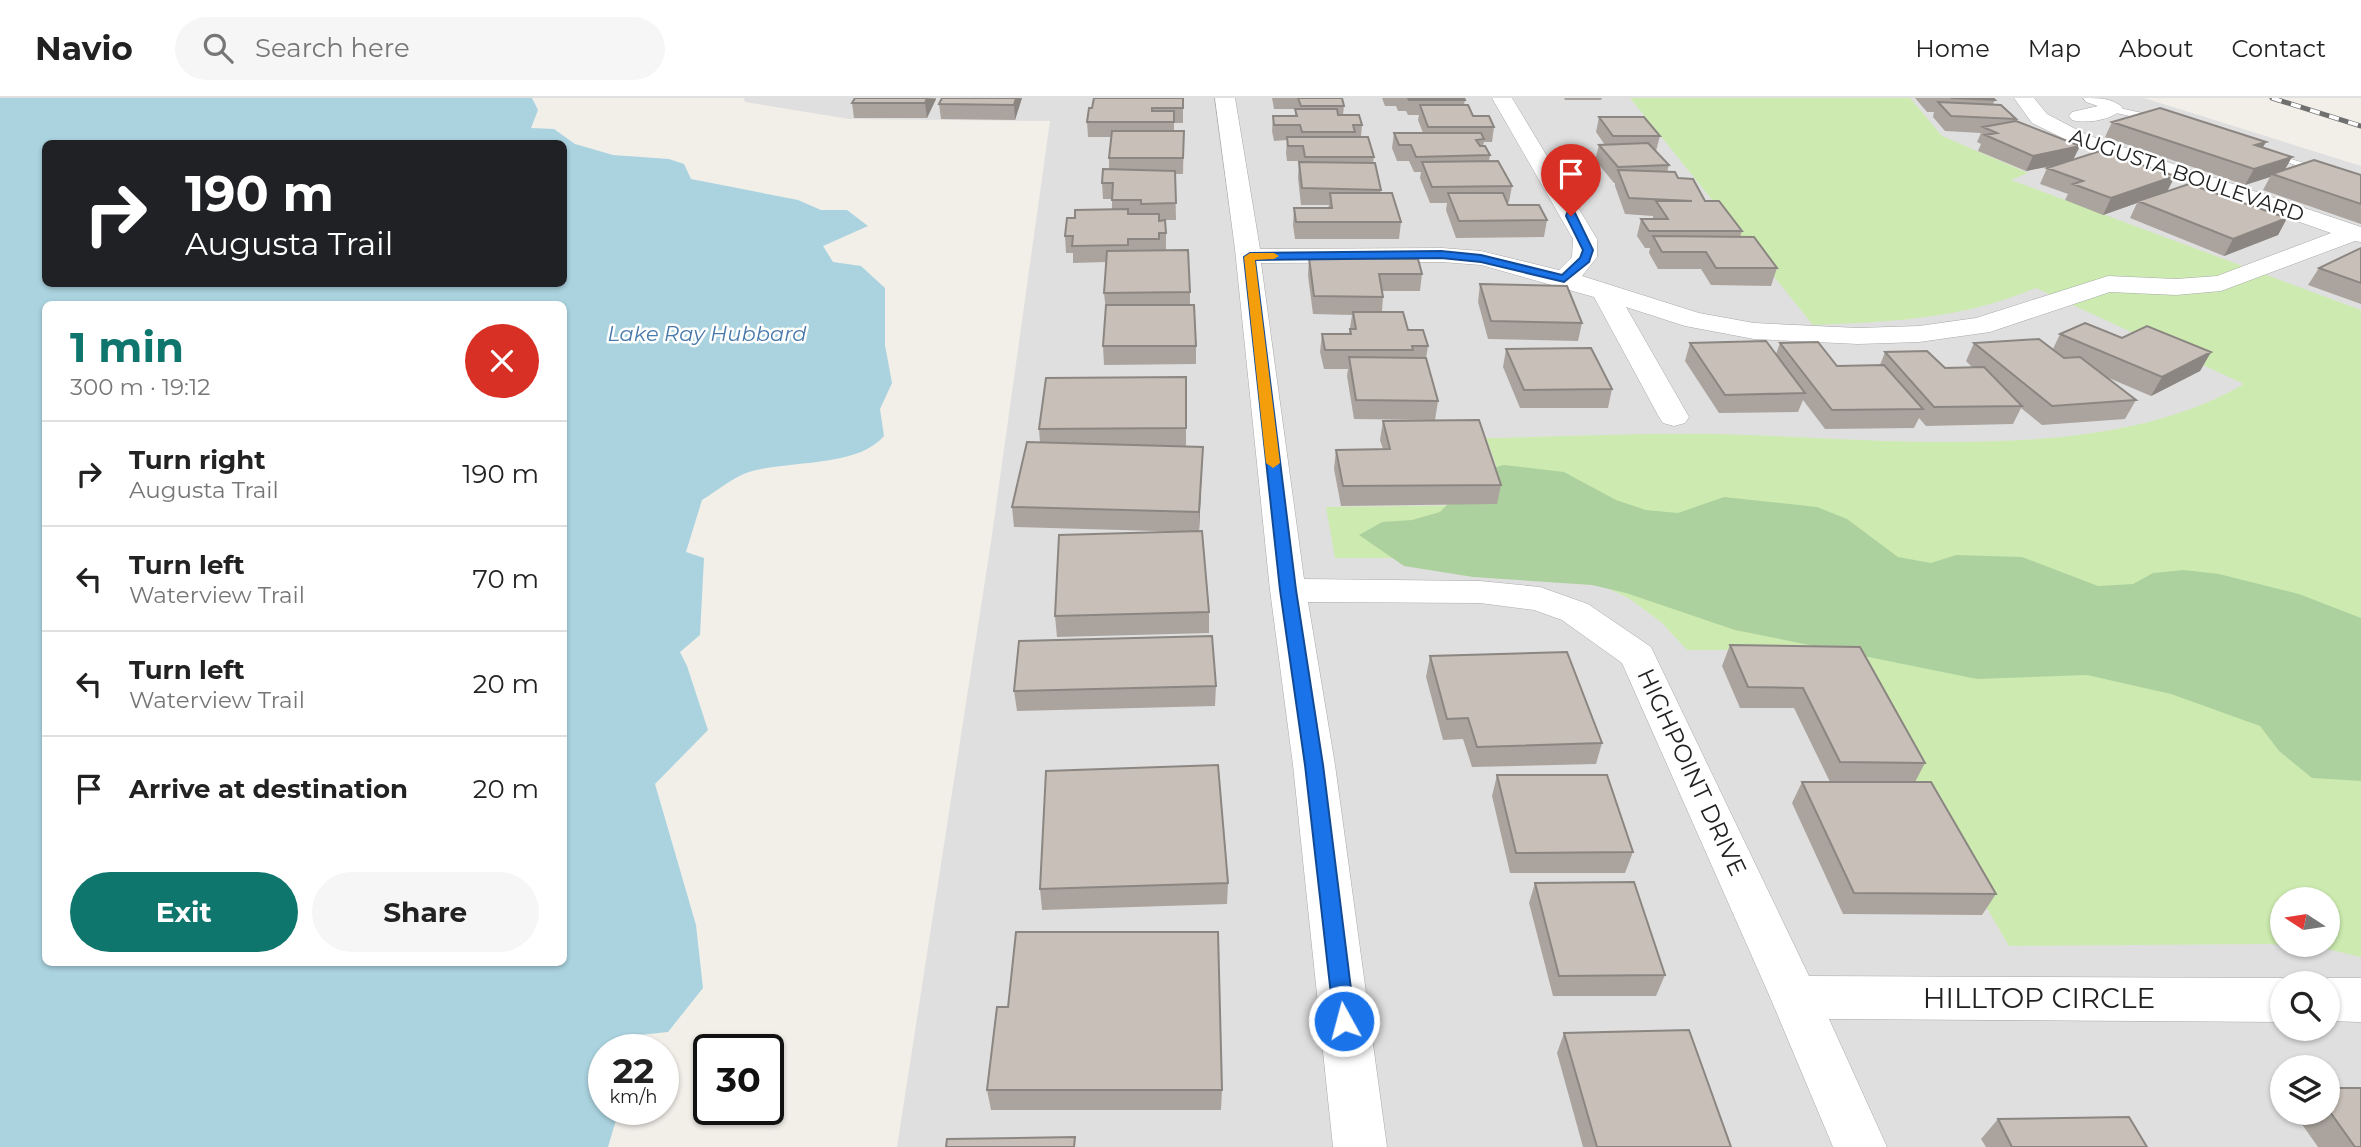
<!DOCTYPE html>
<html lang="en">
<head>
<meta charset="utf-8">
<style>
  body { margin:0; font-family:Montserrat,sans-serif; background:#f6f6f6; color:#222; height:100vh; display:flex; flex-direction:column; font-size:26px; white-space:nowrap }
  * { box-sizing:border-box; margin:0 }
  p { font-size:23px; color:#767676 }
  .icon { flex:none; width:38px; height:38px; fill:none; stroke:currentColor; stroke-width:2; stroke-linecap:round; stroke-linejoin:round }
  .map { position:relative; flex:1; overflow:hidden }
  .details { position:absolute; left:42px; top:203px; width:525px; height:665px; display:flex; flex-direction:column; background:#fff; border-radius:10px; box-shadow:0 2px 5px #0004 }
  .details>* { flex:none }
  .hud { position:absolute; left:42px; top:42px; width:525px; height:147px; border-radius:10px; box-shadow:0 2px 5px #0004; background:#202124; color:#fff; overflow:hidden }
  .needle { width:46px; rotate:282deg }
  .controls { position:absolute; left:2270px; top:789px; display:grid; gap:14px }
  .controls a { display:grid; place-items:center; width:70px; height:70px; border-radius:50%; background:#fff; box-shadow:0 2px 5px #0004; font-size:35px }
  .speed { position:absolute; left:588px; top:936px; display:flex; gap:14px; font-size:35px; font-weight:700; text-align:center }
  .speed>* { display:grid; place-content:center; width:91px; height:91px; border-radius:50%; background:#fff; box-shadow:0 2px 5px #0004; line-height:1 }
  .speed small { font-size:18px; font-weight:400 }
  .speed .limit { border:4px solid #111; border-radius:10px; background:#fff; color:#111 }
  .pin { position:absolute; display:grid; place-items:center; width:60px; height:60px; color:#fff; margin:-72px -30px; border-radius:50% 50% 50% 0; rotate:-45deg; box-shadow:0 0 7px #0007 }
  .pin .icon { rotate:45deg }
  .me { position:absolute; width:77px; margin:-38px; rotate:353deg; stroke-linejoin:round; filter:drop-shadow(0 0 5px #0008) }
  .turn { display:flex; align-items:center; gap:24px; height:147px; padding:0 28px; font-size:32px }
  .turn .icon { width:91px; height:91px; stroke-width:2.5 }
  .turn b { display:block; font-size:49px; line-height:60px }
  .round { display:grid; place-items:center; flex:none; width:74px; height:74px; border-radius:37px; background:#f6f6f6 }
  .head { display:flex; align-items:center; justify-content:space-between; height:119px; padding:0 28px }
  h1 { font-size:42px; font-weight:700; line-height:52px; color:#0f766e }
  .button { display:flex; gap:14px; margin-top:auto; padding:14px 28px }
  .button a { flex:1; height:80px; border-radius:42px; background:#0f766e; color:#fff; font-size:28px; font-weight:700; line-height:80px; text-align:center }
  .button a+a { background:#f6f6f6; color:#222 }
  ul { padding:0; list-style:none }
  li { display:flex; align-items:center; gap:21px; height:105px; padding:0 28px; border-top:2px solid #e0e0e0 }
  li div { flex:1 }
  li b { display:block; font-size:26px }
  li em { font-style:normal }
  header { display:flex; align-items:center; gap:42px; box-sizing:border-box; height:98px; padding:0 35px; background:#fff; border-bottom:2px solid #e0e0e0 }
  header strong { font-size:33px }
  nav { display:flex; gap:38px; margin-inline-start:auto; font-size:24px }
  .search { width:490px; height:63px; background:#f6f6f6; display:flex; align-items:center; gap:18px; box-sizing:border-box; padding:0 24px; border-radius:38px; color:#767676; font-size:26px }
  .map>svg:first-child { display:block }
</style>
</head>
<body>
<header>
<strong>Navio</strong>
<div class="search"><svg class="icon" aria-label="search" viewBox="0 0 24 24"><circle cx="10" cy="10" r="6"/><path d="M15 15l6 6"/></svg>Search here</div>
<nav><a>Home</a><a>Map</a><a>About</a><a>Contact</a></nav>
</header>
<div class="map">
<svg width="2361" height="1049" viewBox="0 0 2361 1049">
  <rect width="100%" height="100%" fill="#f2efe9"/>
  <path fill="#e0dfdf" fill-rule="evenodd" d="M744,0H2144L2361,68V1049H897L991,444L1050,23L849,21L745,4ZM2282,802H2328V847H2282ZM2282,886H2328V931H2282ZM2282,970H2328V1015H2282Z"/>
  <path fill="#cdebb0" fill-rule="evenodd" d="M1630,0H1910L1942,38L2028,75L2011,82L2361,212V859L2327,851L2269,846L2009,848L1837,552H1687L1661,524L1630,501L1593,483L1488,460H1335L1326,409L1511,407L1486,340C1562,339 1638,335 1714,336C1875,339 2101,370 2244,286L2036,190C1963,221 1891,224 1813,227ZM2282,802H2328V847H2282Z"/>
  <path fill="#add19e" d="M1504,367L1564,374L1616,402L1646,412L1678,415L1724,399L1817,409L1847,421L1898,459L1931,465L1956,457L2022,459L2098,488L2133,486L2153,475L2184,472L2219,476L2299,496L2361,520V683L2312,680L2279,653L2260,628L2171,596L2087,577L1977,581L1735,532L1626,495L1592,487L1473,479L1404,468L1359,437L1382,424L1412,422L1440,414L1480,373Z"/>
  <path fill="#aad3df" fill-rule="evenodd" d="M0,0H532L538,12L531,30L554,31L575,46L613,57L669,61L684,66L691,81L798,102L821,112H847L868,128L823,148L833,164L861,168L885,190V247L892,285L880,311L884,338C857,370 787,362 749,374C733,379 717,393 702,402L686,454L704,460L700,537L680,554L687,568L708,632L655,686L696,827L703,890L668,934L639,937L635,952H604V1012H619L608,1049H0ZM46,46H564V186H46ZM46,206H564V864H46Z"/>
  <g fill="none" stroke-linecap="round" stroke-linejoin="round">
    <defs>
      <path id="lane" d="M2110,8L2161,19L2166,22L2161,25L2107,13L2105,11Z
        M2264,53L2361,82V88L2264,57Z"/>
      <path id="street" d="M1215,0H1235L1260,151L1442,150L1481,153L1559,172L1572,159L1573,141L1492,0H1512L1597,141V159L1582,178L1699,215L1754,225L1858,230L1919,228L1976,220L2108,178L2176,181L2217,178L2331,135L2073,45L2032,25L2014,0H2034L2047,16L2087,37L2361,129V144L2355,143L2221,193L2176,197L2110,194L1990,234L1919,244L1858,246L1754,241L1685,228L1626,209L1689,319L1685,325L1674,328L1663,325L1659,319L1594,199L1481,167L1442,164L1261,165L1304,481L1480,483L1540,489L1588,506L1651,549L1809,878L2282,880L2296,886H2282V924L1829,921L1887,1049H1833L1770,899L1622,565L1562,522L1534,512L1480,505L1308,504L1335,667L1387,1049H1333L1293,667L1270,492L1235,151Z
        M2083,0C2099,0 2113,0 2123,10C2113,22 2087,26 2072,22L2069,18L2072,14L2098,8L2086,4Z
        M2328,880H2361V924L2328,923V886H2314Z"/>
    </defs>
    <use href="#lane" stroke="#a9a9a9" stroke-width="1"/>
    <use href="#street" stroke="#a9a9a9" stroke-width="1"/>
    <use href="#lane" fill="#fff" fill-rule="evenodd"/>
    <use href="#street" fill="#fff" fill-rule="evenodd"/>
    <defs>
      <path id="rail" d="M2272,0L2361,28"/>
    </defs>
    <use href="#rail" stroke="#707070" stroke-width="5"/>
    <use href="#rail" stroke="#fff" stroke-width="3.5" stroke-dasharray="10" stroke-linecap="butt"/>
  </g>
  <path fill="#aba49e" d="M855,0H936V1L927,20H854L852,5Z
    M1022,0L1015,22L941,21L939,6Z
    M1183,0V25H1174V33H1184L1183,76H1175L1176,122H1159L1166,135V152L1190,194V207L1196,248V266L1104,267L1103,248L1106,213L1104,195L1106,164L1073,165V155H1066L1065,138L1075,120L1112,111V101H1103L1102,85L1109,71V60L1111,39H1088L1087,24L1092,10Z
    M1272,0H1342L1344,8L1343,17L1362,27L1361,39L1374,59L1373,65L1381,92L1380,95L1401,124L1399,141H1295L1293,127L1294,110H1328L1329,107H1301L1298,80L1299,64L1303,63H1287L1286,55L1287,42L1274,43L1272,33L1273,18H1295V11H1274Z
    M1382,0H1464L1465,2L1464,7L1473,18L1494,29L1492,44H1484L1483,48L1490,57L1489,63L1512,88L1509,104H1507L1508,107L1547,122L1544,139L1456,140L1446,112L1447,105H1430L1420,80L1421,74H1414L1409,63H1397L1392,50L1394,35H1423L1418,22L1419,17H1408L1406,13H1398L1396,8H1385Z
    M1564,0H1602L1601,2H1565Z
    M1915,0H1993L1995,2L1993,6L2016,21L2015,23L2080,48L2073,61L2167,93L2287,120L2278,137L2224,158L2130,120L2137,105L2103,117L2065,102L2068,96L2040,86L2047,70L2054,67L2026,73L1978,53L1981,46L1977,44L1981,35L1945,33L1933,19L1934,14H1927Z
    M1599,19L1660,38L1656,53L1669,67L1667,74L1678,80L1705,103L1742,133L1740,139L1777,170L1771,188L1711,187L1701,171H1658L1649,155L1650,150H1645L1637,138L1641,121H1653V118L1625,116L1615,88V85H1614L1595,62L1599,47H1605L1596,34Z
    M2112,24L2266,44L2262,50L2292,59L2284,72L2361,77V126L2263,92L2270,79L2245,87L2105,39Z
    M2361,150V206L2308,187L2319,170Z
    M1309,160L1422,176L1420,193H1382L1383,199L1382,214L1408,232L1428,248L1426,260L1438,303L1435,322L1354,321L1347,278L1348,271H1324L1320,254L1322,236H1349L1352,217L1313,216L1308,178Z
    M1480,186L1582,225L1578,243L1488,241L1478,204Z
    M2060,236L2122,240L2211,254L2200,273L2151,298L2104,278L2136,302L2125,321L2042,327L2021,310L2013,326L1926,328L1919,320L1914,330L1825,331L1803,302L1798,314L1719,315L1685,263L1690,245L1776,256L1780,245L1837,268L1880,267L1885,254L1945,270H1973L1966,263L1974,245L2053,251Z
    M1506,251L1612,291L1608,310H1520L1503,269Z
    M1186,279V348L1202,368L1199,433L1209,514V535L1057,539L1055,518L1190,434L1014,429L1012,409L1040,345L1039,331Z
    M1383,323L1501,387L1497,406L1341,408L1334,371L1336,352L1383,351L1380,342Z
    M1730,547L1860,549L1925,665L1915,684L1996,796L1982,817L1843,816L1792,705L1802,684H1830L1794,610H1740L1722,568Z
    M1430,558L1602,645L1596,666L1472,669L1463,641L1443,642L1426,579Z
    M1216,588L1215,608L1017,613L1014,593Z
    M1497,677L1633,754L1625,775H1510L1492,698Z
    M1228,785L1227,806L1042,812L1040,791Z
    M1535,785L1665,877L1656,898H1553L1529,805Z
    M1564,935L1731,1049H1583L1557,955Z
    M2328,990L2361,1049H2318L2294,1015H2328Z
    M987,992H1222L1221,1012H991Z
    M1998,1021L2147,1049H1986L1981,1041Z"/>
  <path fill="#8b8681" d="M927,0L936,1L927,20L925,5Z
    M1016,0H1022L1015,22L1014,7Z
    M2266,44L2257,59L2255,47Z
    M2080,48L2072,64L2026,73L2033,58Z
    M2292,59L2283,75L2272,76L2270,79L2245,87L2254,71Z
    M2175,78L2167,94L2138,103L2137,105L2103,117L2111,100Z
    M2287,120L2278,137L2224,158L2233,141Z
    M2211,254L2200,273L2151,298L2162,279Z
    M1203,349L1202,368L1199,434V414Z"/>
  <path fill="#c7bfb8" stroke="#8b8681" stroke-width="2" d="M855,0H927L925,5H852Z
    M942,0H1016L1014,7L939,6Z
    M1094,0H1183V10H1152V13H1174V24H1087L1089,10H1092Z
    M1298,0H1342L1344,8H1301Z
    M1408,0H1464L1465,2H1409Z
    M1951,0H1993L1995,2Z
    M1938,4L2001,7L2016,21L1951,18Z
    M1420,7H1468L1473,18H1489L1494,29H1428Z
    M2160,10L2266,44L2255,47L2292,59L2254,71L2112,24Z
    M1295,11H1337L1338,17H1359L1362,27H1353L1355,34H1302L1300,27H1274L1273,18H1297Z
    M1599,19H1644L1660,38H1613Z
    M2016,23L2080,48L2033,58L1985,37L1997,35L1983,29Z
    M1112,33H1184L1183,60H1109Z
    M1394,35H1481L1484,41L1476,42L1480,48H1485L1490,57L1416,59L1411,47H1399Z
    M1287,39H1368L1374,59H1305L1303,48H1288Z
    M1648,45L1669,67L1618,69L1599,47Z
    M2100,53L2175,78L2111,100L2073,86L2083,83L2047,70Z
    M2314,62L2361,77V106L2272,76Z
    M1498,63L1512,88L1432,89L1422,64Z
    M1299,64L1375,65L1381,92L1302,90Z
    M1103,71L1175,73L1176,105L1141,106V102H1112L1113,85H1102Z
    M1618,72L1675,74L1678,80L1693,81L1705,103H1719L1742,133H1649L1641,121H1668L1656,103H1692L1629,100Z
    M2189,86L2287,120L2233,141L2138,103Z
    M1330,95H1392L1401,124H1296L1294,110H1332Z
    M1448,95H1503L1508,107H1539L1547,122L1459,123Z
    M1128,111V116H1159V123L1165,122L1166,135H1159V141H1128V147L1072,148L1073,138H1065L1067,120H1075V112Z
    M1653,138L1754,139L1777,170H1716L1706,154H1662Z
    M2361,150V185L2319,170Z
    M1188,152L1190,194L1104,195L1107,153Z
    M1309,160L1418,161L1422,176H1379L1383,199L1314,198Z
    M1480,186L1567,188L1582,225L1491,223Z
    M1106,207H1194L1196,248H1103Z
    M1353,214H1403L1408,232H1423L1428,248H1412L1413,252H1325L1322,236H1351L1350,231H1356Z
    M2085,225L2122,240L2147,228L2211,254L2162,279L2060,236Z
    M2039,241L2064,260L2080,259L2136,302L2052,308L1974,245Z
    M1766,243L1805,295L1725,297L1690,245Z
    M1818,244L1837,268L1884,267L1923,311L1832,312L1780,245Z
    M1591,250L1612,291L1524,292L1506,251Z
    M1927,253L1945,270L1984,269L2022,308L1934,309L1885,254Z
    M1349,259L1426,260L1438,303L1356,302Z
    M1186,279V330L1039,331L1046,280Z
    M1479,322L1501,387L1343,388L1336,352L1390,351L1383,323Z
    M1027,344L1203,349L1199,414L1012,409Z
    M1202,433L1209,514L1055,518L1059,437Z
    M1212,538L1216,588L1014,593L1019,543Z
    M1730,547L1860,549L1925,665L1840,664L1803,590L1748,589Z
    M1567,554L1602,645L1477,649L1468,620L1447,621L1430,558Z
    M1218,667L1228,785L1040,791L1046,673Z
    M1497,677H1607L1633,754L1516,755Z
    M1802,684H1931L1996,796L1854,795Z
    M1634,784L1665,877L1559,878L1535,785Z
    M1016,834H1218L1222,992H987L997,909H1008Z
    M1689,932L1731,1049H1597L1564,935Z
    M2328,990H2361V1049H2355L2328,1011Z
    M2129,1019L2147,1049H2012L1998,1021Z
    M1075,1039L1074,1049H946L947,1041Z"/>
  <path fill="#1a73e8" stroke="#114b97" stroke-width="2" d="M1567,115H1575L1593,152L1589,164L1564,184L1481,164L1441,160L1255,162L1296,492L1323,667L1355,923L1352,929L1344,932L1337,929L1334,923L1305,667L1280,492L1244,159L1250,155L1441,153L1481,157L1562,177L1580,160L1583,152L1566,118Z"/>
  <path fill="#f59e0b" d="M1250,155H1274L1279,158L1274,161L1255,162L1280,365L1273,370L1266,365L1244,159Z"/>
  <g text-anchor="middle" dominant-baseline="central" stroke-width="5" stroke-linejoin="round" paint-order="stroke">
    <g font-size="21" fill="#222" stroke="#fff">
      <text transform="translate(2187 77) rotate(19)">AUGUSTA BOULEVARD</text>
    </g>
    <g font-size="21" font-style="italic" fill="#4a7aab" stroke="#fff">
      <text x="707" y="235">Lake Ray Hubbard</text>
    </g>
    <g font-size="24" fill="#222" stroke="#fff">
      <text transform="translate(1692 674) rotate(65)">HIGHPOINT DRIVE</text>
    </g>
    <g font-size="28" fill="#222" stroke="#fff">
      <text x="2039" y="900">HILLTOP CIRCLE</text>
    </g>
  </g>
</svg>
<div class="controls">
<a><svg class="needle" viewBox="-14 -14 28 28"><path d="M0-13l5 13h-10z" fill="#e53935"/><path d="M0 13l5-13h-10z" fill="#767676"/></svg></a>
<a><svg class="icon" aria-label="search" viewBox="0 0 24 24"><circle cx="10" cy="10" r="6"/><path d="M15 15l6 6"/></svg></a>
<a><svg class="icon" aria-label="layers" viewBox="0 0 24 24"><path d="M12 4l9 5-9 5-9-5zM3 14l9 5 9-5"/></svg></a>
</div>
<div class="speed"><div>22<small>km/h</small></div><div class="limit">30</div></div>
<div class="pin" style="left:1571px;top:118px;background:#d93025"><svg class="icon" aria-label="arrive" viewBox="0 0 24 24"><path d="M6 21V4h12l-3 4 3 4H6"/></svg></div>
<svg class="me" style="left:1344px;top:923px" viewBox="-20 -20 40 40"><circle r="17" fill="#1a73e8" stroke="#fff" stroke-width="3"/><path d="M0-11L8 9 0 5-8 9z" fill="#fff"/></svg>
<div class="hud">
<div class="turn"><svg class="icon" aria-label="right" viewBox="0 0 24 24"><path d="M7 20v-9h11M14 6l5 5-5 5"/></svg><div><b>190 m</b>Augusta Trail</div></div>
</div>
<section class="details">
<div class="head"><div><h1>1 min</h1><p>300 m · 19:12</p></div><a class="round" style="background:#d93025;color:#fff"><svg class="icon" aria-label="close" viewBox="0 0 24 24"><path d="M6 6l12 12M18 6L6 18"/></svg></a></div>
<ul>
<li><svg class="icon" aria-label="right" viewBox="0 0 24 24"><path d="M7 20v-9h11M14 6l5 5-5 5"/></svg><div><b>Turn right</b><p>Augusta Trail</p></div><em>190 m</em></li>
<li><svg class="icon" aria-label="left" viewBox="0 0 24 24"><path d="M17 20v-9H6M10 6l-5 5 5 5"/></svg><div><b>Turn left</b><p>Waterview Trail</p></div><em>70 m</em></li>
<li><svg class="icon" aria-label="left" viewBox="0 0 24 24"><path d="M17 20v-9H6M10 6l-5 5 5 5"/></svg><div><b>Turn left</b><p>Waterview Trail</p></div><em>20 m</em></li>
<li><svg class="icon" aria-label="arrive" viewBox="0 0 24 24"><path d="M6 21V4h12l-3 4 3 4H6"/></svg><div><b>Arrive at destination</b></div><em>20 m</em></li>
</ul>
<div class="button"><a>Exit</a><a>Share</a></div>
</section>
</div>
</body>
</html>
